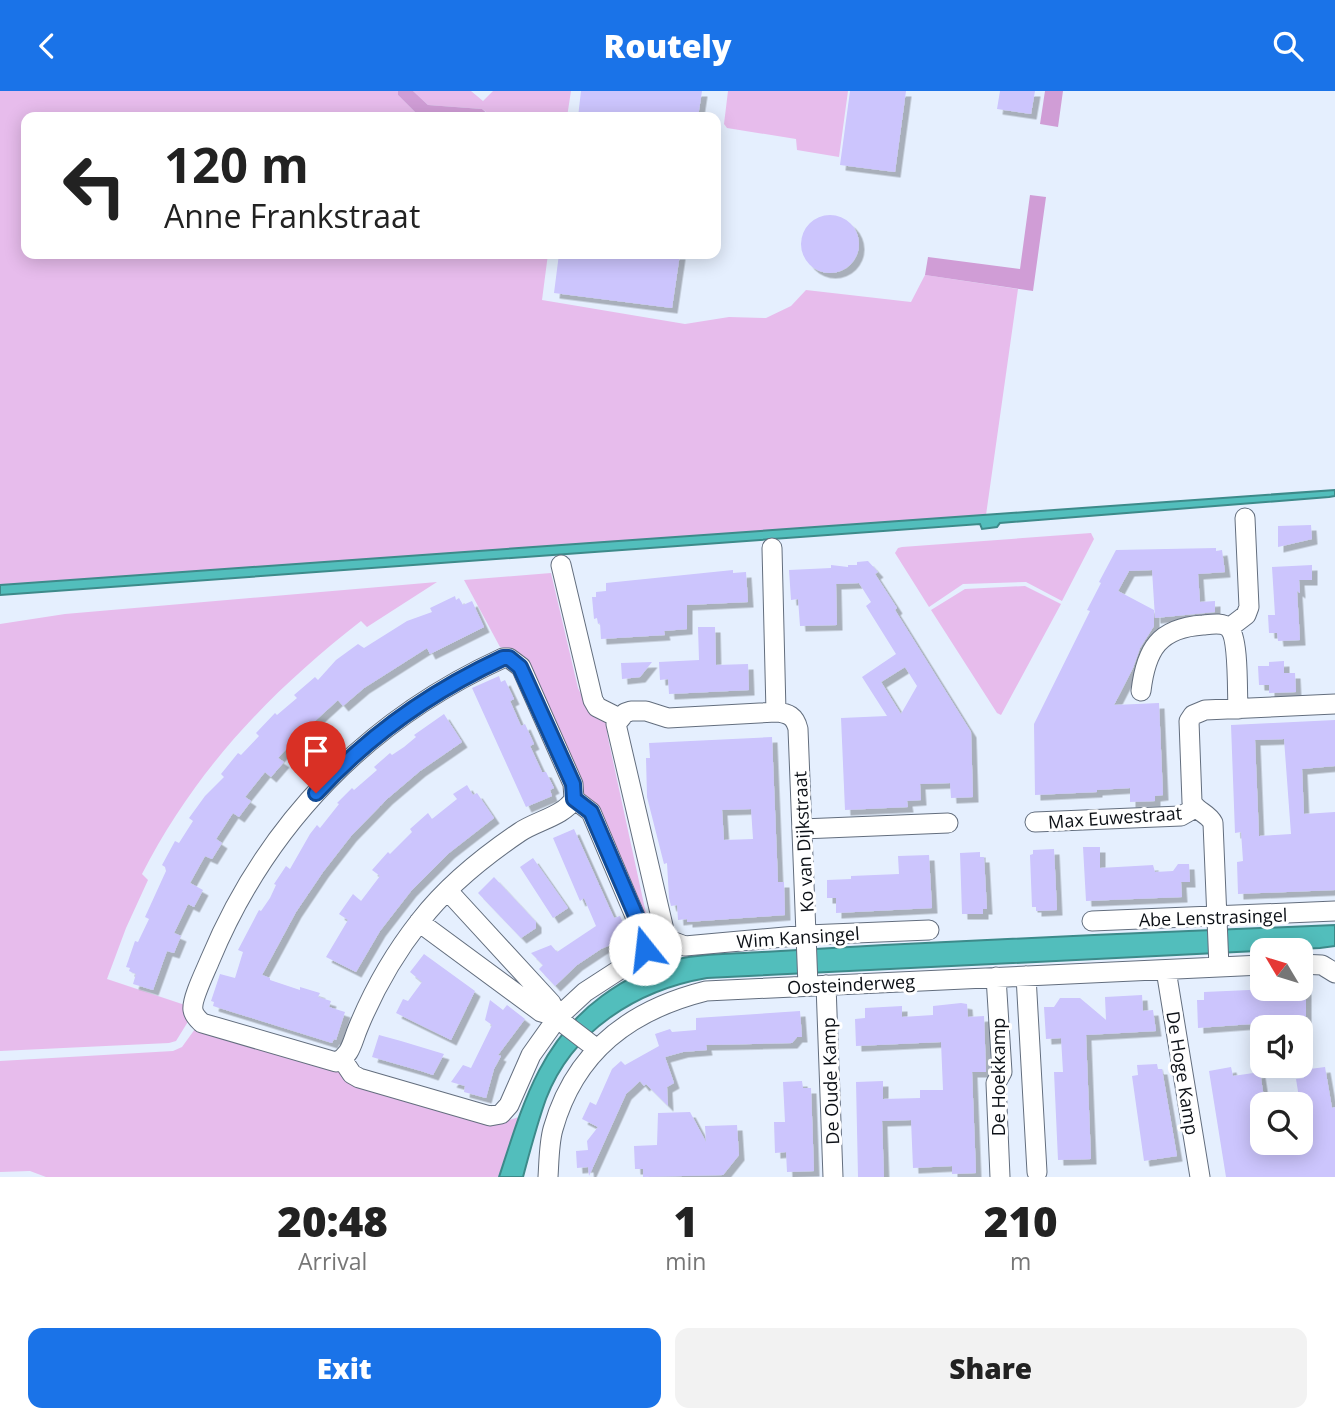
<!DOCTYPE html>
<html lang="en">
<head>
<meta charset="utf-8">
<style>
  body { margin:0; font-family:"Open Sans",sans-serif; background:#f2f2f2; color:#222; height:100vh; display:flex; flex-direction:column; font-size:26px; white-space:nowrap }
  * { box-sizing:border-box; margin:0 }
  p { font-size:23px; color:#767676 }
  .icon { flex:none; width:38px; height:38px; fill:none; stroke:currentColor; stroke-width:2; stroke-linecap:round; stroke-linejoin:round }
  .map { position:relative; height:1086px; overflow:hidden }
  .drawer { display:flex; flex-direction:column; background:#fff; flex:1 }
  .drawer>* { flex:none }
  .guide { position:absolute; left:21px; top:21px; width:700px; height:147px; border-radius:14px; box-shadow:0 4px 18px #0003; background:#fff; color:#222; overflow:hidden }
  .needle { width:46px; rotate:308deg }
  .tools { position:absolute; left:1250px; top:847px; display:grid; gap:14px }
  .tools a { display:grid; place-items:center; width:63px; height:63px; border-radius:14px; background:#fff; box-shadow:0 4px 18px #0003; font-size:35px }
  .pin { position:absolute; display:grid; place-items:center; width:60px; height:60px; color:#fff; margin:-72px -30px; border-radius:50% 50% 50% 0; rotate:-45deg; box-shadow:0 0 7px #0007 }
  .pin .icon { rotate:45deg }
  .me { position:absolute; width:77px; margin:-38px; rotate:344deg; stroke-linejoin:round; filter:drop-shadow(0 0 5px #0008) }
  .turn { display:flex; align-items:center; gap:24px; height:147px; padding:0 28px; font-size:32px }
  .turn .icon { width:91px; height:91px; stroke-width:2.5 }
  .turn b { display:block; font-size:49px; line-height:60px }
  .eta { display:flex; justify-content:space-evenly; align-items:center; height:119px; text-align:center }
  .eta b { font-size:42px; font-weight:800; line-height:49px }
  .button { display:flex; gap:14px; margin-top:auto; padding:14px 28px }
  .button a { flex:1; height:80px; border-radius:14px; background:#1a73e8; color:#fff; font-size:28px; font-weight:800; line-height:80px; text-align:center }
  .button a+a { background:#f2f2f2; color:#222 }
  header { display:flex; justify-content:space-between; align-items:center; height:91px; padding:0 28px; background:#1a73e8; color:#fff; font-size:32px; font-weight:800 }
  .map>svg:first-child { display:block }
</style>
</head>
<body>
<header><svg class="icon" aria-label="back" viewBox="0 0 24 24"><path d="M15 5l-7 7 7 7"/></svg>Routely<svg class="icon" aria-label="search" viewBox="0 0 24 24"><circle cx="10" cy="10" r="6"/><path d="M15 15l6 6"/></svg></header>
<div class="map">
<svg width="1335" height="1086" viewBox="0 0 1335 1086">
  <defs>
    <filter id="shadow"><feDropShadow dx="5.5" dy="5.5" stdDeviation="0" flood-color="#0004"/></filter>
  </defs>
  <rect width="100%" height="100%" fill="#e5effe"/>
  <path fill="#e7bcec" d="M0,0H398V4L420,26H26V163H548L542,209L685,233L729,226L766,227L791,215L806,199L911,211L925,184L1018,198L986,424L0,494Z
    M413,0H471L483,10L493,0H571L567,26H489V23L482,18L428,14Z
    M728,0H848L839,66L797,59L796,48L727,37L724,33Z
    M1091,442L1094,448L1062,510L1026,491L963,493L929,516L895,462L898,457L902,456Z
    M551,482L578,597L584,609L609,628L606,633L608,647L650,841C655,855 665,862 678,868L643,881L655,858L652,850L584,707L535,594L516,559L500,556L464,489Z
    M437,491L367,536L361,530C269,602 196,678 142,783L148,789L126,837L107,888L185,914L189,929L176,950L169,952L0,960V533L65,523Z
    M1025,495L1061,513L1001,624L997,622L931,519L965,498Z
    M195,938L330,976L486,1033L493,1034L519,1026L499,1086H46L30,1080L0,1081V970L173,960L182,956Z"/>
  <path fill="#d09dd6" d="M398,0H413L428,14L482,18L489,24V26H420L398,4Z
    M1045,0H1063L1058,36L1040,33Z
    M1030,104L1046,106L1033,200L925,184L928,166L1020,178Z"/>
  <path fill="#52bebc" stroke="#3d8a8a" stroke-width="2" d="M1335,399V405L1329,406L1000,432L997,436L982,438L980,433L0,504V494Z
    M1335,834V855L1320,857L707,887C637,899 572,940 546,1008C537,1033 530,1060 523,1086H499C522,1016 539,951 602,905C624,889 651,875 678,868C705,862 735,863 762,861C803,859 844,856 884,854C1034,846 1185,840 1335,834Z"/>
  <path fill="#ccc5fd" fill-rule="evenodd" filter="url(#shadow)" d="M581,0H702L698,26H578Z
    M850,0H906L895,81L840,74Z
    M1000,0H1035L1031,23L997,18Z
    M801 153a29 29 0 1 1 58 0a29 29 0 1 1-58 0Z
    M559,163H680L672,217L554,202Z
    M1311,434L1312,448L1278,456V435Z
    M1216,457V460L1222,459L1225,481L1198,483L1200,511L1215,510V521L1155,527L1152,479L1129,480L1118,500L1154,519V535L1140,557L1133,577L1114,614L1159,612L1163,704L1155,705V710L1130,711V697L1097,699V701L1035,704L1034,633L1090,520L1087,519L1101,492L1099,491L1116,459Z
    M868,470L878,481L875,483L897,517L895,519L971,641L973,706L951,707L950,692L920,693L921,709L907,710L908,716L845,719L841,627L887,625L862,586L896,563L866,515L871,511L859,492L836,493L837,534L800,535L798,508L791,509L789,479L831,477V474L848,476V474H857V471ZM905,576L917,595L901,623L881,591Z
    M1312,474V489H1299L1300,502L1297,500L1300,549L1278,550L1277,542H1269L1268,524H1275L1272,476Z
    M733,479V482L746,481L748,511L687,514V538L664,540L665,544L601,548L600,532L598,533L597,527L594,528L592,506H596V501L606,500V492Z
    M455,505L456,509L459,507L463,514L472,510L484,536L430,563L427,557L364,597L343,615L338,609L315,630L320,636L305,649L300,644L289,655L278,667L284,671L271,686L265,681L245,706L251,710L239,726L233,722L216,748L222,752L212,768L205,765L190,792L203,799L194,816L188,813L174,842L181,845L174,862L167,860L153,899L133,893L136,883L129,880L130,877L126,876L135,850L138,851L149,828L145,826L166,780L165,776L162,774L175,750L179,752L193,730L189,727L205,705L224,686L221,683L238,662L241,664L259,645L256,642L275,622L277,624L297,607L294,604L315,586L318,589L336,569L358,553L364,557L407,530L432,521L430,517Z
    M698,536H715L716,574L748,573L749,599L669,603L668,588L660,589L659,571L699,569Z
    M1284,570V582H1295L1296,601L1269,602V594H1259L1258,575H1269V571Z
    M652,571L640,586L622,588L621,572Z
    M499,585L501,591L505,589L514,608L510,610L521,635L525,633L534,653L530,655L542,681H546L554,697L550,699L552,705L526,716L472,597Z
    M444,623L462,651L420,680L387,708L351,745L323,781L296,821L262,884L270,887V889L300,899V896L320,902L318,906L331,910L329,916L345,921L336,949L334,948L332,952L213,915L214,911L211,910L220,883L235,887L243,861L238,859L259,819L261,820L270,807L276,794L274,793L286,775L290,778L310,743L317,734L320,737L339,713L337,712L352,697L354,699L377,679L374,676L390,662L392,664L404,656L416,646L414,644Z
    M1335,629V675L1302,678L1304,723L1335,721V799L1238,803L1237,771L1243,770L1241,741L1235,742L1231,634ZM1284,648L1291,743L1259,745L1255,649Z
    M772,646L778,791H784L785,824L687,831V828L678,829L677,814L671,815L669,807L667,772L664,773L647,706L646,667H650L649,652ZM751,718L753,748L724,749L722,719Z
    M467,694L473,704L477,702L494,727L449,762L411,800L380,840L356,881L326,866L348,829L339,823L353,803L361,810L380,785L372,779L388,761L390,763L412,741L410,738L428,722L432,728L457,708L453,703Z
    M574,738L614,827L620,825L629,846L601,858L577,874L555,895L539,878L543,874L531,862L551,854L557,861L596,835L584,807L580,810L553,747Z
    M1083,756H1100V777L1153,774L1155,781L1173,780L1178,773H1189L1190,791H1181L1182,806L1086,810Z
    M1054,758L1057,819L1036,820V816H1032L1030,764L1033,763V759Z
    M980,761V766H984L987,818H983V823H962L960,762Z
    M929,764L932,817L836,822V807H827V789L851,788V785L899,783L898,765Z
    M533,767L568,817L553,827L520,776Z
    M494,786L536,831V837L521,847L478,802Z
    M424,863L475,900L451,949L396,922L403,908L408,910L422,891L410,881Z
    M1274,898H1306V932L1278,933V931L1198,937L1197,909H1204V901Z
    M1142,904L1143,920L1153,919L1156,940L1086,944L1091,1068L1058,1069L1054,981H1063L1061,947L1046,948L1044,916H1054L1060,907H1080L1106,929L1105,906Z
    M490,909L503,919L507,914L525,928L498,964L501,965L494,978L486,1007L464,1001L465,995L451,991L463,974L471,977L492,934L485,929Z
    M961,912L967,913L968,926L984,925L986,981H972L976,1082L952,1083V1075L913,1077L911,1029L882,1030L884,1086H858L856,991L883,990V1008L920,1007V999H943L941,951L856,955L855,928L865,927V917L902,915V926L933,924V915Z
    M800,920L802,946H797L792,952L706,954L707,959L683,961L665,966L674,992L667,996L668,1015L646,993L644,995L640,990L626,1003L589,1085L588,1076L577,1077L576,1060L588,1059L587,1050L598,1036L582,1028L590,1011L596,1014L612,978L621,970L625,974L659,955L655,943L670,938L672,941L696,939V927Z
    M379,944L401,950L444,963L433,984L421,980L372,966Z
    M1157,973L1158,978H1162L1177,1065L1144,1070L1132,985L1138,984L1137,974Z
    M1231,976L1233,985L1260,981L1265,1013H1262V1052H1271L1272,1056L1300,1052V1013L1296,988L1304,987L1302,979L1325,976L1332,1017L1335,1016V1086H1226L1209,980Z
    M802,990L803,997H811L814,1080L787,1081L786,1061L775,1062L774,1031H785L783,991Z
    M690,1021L706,1051L705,1035L737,1034L739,1064L723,1084L643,1086V1078H635L634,1055L657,1054L658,1022Z"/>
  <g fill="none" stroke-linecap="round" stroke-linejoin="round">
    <defs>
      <path id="minor" d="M772,457L776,621L668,627L646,620H631L625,622L616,633L664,839L669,849L685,855L807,844L929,839
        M561,474L593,609L597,616L619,627
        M1229,537L1246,524L1249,516L1245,427
        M1141,600C1146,558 1159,537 1203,534C1212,533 1223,531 1229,537C1239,547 1237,602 1238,618
        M776,621C788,622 795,625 798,638L808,895
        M1035,731L1181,725L1195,717
        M802,738L948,732
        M448,800L551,912L558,926L567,935L597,958
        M1092,830L1335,820
        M419,831L541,921L558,926
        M1300,873L1322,874L1335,882
        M1219,876L1213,732C1208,722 1197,721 1192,711L1189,630L1193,624L1205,619L1335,613
        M1166,879L1200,1086
        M1026,885L1037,1081
        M996,886L1002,981L996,992L1000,1086
        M826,894L833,1086
        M342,968L352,983L359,987L490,1025L501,1023L509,1014L531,964L558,926L585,901L642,864L646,851L591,721L574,708L573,693L521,576L509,567H503C368,629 267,732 210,869C206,879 191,909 193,919C194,925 198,928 202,932L336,971C351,965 352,951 358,937C374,898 394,863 420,830C447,795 483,766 520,741C536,730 564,725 574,708
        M548,1086C549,1071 549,1052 553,1038C575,960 630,919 706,900L1262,874"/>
    </defs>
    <use href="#minor" stroke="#636e7e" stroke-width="21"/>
    <use href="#minor" stroke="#fff" stroke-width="19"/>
  </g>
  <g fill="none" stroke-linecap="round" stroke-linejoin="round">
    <defs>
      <path id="route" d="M316,702C369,644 432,600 503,567H509L520,576L573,693L574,708L591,721L645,846V858"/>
    </defs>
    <use href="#route" stroke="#114b97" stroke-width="18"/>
    <use href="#route" stroke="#1a73e8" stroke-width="12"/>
  </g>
  <g text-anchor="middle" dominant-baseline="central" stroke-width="6" stroke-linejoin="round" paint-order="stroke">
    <g font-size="18" fill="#0c1016" stroke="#fff">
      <text transform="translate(1115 726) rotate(-4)">Max Euwestraat</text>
      <text transform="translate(803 751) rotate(-93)">Ko van Dijkstraat</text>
      <text transform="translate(1213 826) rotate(-2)">Abe Lenstrasingel</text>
      <text transform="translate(798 846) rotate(-4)">Wim Kansingel</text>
      <text transform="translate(851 893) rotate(-3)">Oosteinderweg</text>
      <text transform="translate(1183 982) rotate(81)">De Hoge Kamp</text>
      <text transform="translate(998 986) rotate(-90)">De Hoekkamp</text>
      <text transform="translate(830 990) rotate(-92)">De Oude Kamp</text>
    </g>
  </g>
</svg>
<div class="tools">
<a><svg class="needle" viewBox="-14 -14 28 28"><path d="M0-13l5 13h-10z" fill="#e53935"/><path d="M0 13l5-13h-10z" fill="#767676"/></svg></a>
<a><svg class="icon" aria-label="sound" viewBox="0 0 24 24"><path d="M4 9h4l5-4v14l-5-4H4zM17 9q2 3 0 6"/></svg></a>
<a><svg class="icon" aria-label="search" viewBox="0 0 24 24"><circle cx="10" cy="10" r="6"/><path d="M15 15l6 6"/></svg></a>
</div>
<div class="pin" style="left:316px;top:702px;background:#d93025"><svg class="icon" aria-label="arrive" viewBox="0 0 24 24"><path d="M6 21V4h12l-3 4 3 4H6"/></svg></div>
<svg class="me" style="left:645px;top:858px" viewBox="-20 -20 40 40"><circle r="19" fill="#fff"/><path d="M0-13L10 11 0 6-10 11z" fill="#1a73e8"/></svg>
<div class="guide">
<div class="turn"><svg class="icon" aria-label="left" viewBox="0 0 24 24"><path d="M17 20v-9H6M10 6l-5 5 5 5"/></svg><div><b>120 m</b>Anne Frankstraat</div></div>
</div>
</div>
<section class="drawer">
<div class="eta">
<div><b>20:48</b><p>Arrival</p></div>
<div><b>1</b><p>min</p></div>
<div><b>210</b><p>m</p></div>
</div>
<div class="button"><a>Exit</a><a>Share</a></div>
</section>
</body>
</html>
